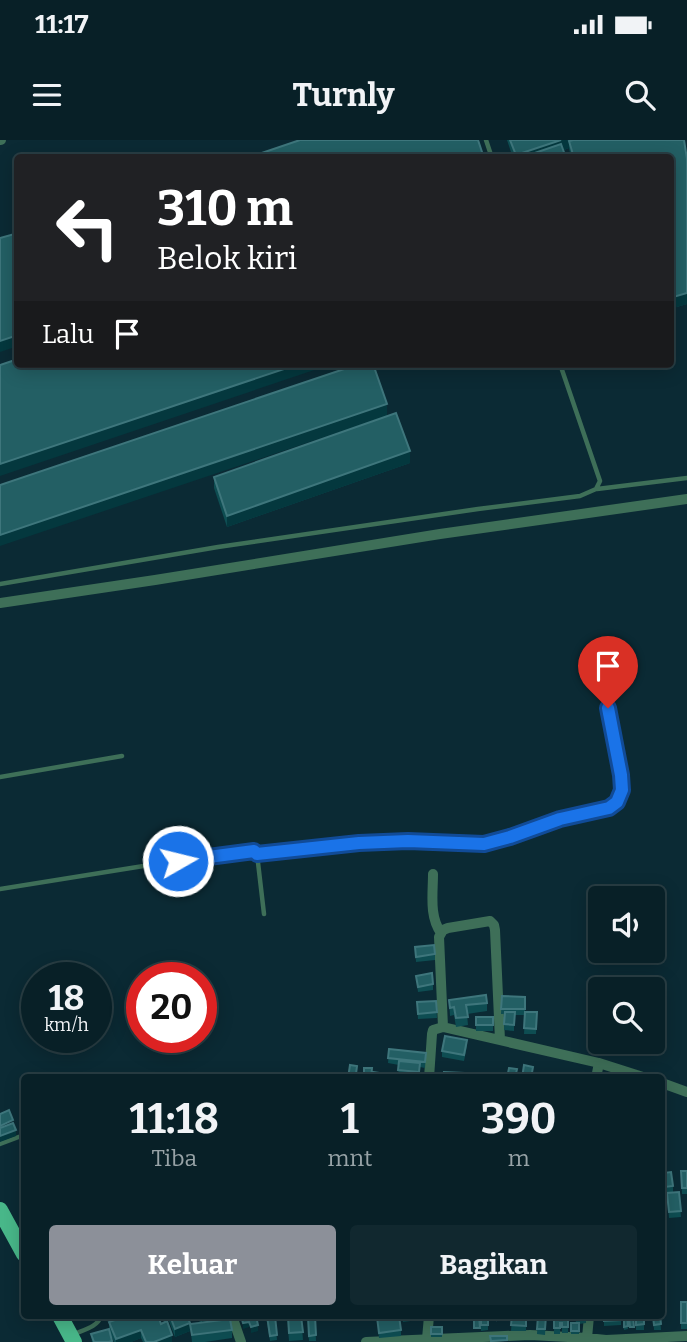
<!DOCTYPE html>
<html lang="id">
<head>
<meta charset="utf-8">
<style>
  body { margin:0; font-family:Bitter,serif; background:#11282f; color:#f1f3f6; height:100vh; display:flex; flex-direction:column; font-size:26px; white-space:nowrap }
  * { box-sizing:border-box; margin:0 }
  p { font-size:23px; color:#98a3a7 }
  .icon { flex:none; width:38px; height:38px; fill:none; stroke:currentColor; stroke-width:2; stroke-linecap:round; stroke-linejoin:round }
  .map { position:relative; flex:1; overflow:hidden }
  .panel { position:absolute; left:21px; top:934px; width:644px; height:245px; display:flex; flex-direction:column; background:#082027; border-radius:7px; box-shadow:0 4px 18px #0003,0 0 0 2px #293e44 }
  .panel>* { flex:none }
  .top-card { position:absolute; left:14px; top:14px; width:660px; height:214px; border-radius:7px; box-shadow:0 4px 18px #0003,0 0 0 2px #293e44; background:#202124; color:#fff; overflow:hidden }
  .fabs { position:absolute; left:588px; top:746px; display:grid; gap:14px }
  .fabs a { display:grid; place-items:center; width:77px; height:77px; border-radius:7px; background:#082027; box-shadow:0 4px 18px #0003,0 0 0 2px #293e44; font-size:35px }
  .speed { position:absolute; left:21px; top:822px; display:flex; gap:14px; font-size:35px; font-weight:700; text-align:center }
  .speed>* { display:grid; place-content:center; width:91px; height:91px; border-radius:50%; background:#082027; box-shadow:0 4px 18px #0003,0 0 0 2px #293e44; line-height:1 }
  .speed small { font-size:18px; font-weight:400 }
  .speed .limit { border:10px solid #d22; background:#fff; color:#111 }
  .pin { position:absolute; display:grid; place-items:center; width:60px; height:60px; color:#fff; margin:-72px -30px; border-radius:50% 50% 50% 0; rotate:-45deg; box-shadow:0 0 7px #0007 }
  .pin .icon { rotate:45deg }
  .me { position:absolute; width:77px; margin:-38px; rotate:82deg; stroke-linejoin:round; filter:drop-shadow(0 0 5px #0008) }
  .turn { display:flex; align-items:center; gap:24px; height:147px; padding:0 28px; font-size:32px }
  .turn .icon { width:91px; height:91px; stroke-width:2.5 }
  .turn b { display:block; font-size:49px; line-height:60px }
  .then { display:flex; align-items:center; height:66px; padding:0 28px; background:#0003; gap:14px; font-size:26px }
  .eta { display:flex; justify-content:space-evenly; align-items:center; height:119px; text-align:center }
  .eta b { font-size:42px; font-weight:700; line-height:49px }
  .action { display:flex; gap:14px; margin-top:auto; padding:14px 28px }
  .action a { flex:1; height:80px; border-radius:7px; background:#8c9099; color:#fff; font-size:28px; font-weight:700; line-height:80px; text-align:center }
  .action a+a { background:#11282f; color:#f1f3f6 }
  .status { display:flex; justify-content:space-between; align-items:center; height:49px; padding:0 35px; background:#082027; direction:ltr }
  .status svg { height:19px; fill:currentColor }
  header { display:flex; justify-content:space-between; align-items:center; height:91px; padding:0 28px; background:#082027; font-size:32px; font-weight:700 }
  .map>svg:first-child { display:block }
</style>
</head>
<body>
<div class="status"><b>11:17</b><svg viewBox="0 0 49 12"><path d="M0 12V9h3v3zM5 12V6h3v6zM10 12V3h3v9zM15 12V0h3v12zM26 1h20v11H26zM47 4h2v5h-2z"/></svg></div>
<header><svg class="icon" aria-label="menu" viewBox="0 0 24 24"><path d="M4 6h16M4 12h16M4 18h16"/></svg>Turnly<svg class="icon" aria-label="search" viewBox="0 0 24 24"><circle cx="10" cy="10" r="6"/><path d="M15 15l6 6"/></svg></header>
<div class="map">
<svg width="687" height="1202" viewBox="0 0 687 1202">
  <rect width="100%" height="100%" fill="#0b2a34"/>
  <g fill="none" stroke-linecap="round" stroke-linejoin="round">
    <path stroke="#3e6f58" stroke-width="4.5" d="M486,0L492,18
      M597,349L687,338
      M0,444L218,407L478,369L580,356L596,349L600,341L560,224
      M0,637L122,616
      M257,714L359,703L408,701L484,704L510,697L560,679L609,668L617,662L622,650L621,635L608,568
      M0,749L156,724L254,711L257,714L264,774
      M0,1004L24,995
      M74,1194C83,1190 98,1187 101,1176"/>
    <path stroke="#3e6f58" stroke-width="10" d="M0,0H1
      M0,463L155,440L440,394L687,359
      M433,734C433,754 429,776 441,793
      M443,887L439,797L443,790L448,788L490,781L494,785L495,790L500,900
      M429,938L432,894L433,890L443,887L599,923
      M596,938L599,923L646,938
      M662,943L687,952
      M232,1176L241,1202
      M587,1198L606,1200L687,1196
      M427,1199L429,1176
      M366,1202L530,1195L587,1198L589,1176"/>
    <path stroke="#48b789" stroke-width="16" d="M0,1070L24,1114
      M60,1176L74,1202"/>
  </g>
  <path fill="#0e4d52" d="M507,0H684L687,164L670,169V18H571L569,8L564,10L566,18H513Z
    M410,323L227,387L214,348V337Z
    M415,807L435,814V820L416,822Z
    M416,836L433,844V850L418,852Z
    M502,856L525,857V872H537L536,894H524L525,875H514V891L504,890L505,874H501Z
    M449,860L487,863V871L467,874L468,885L456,887L454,875L450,876Z
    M436,861L437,878L418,879L417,862Z
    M476,877H493V891H476Z
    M467,906L464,921L442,917V911Z
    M389,909L426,913L425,928L420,927L419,937L398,936L399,925L388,923Z
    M681,1031H687V1054H682Z
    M663,1033L673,1046V1052L665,1053Z
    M679,1052L681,1077L669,1078L667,1053Z
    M681,1162H687V1189H681Z
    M117,1176H158L161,1184L172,1202H143L141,1198L131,1202H114L109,1191L112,1202H92L91,1194L109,1190V1182L118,1179Z
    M167,1176H187L190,1191L175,1197Z
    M198,1176H226V1179L232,1190V1198L205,1202H192L190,1184L200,1183Z
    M266,1176H275L277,1200L270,1201Z
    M287,1176H301L303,1200L289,1201Z
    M307,1176H315L316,1201H309Z
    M402,1176H425V1179L403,1182Z
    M442,1176H456V1180H442Z
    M480,1176H488V1190L481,1191Z
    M512,1176H526V1191H511Z
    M538,1176H546L545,1195L537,1194Z
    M554,1176H568V1193H562V1188H560V1194H554Z
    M575,1176H586V1183L579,1184V1194H571V1183H576Z
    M604,1176H627L628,1189L624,1190V1177H621V1185L604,1186Z
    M636,1176H644V1190H636Z
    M653,1176H660L661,1190H654Z
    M377,1177L401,1190V1196L379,1198Z
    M431,1187H442V1197H431Z"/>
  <path fill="#04383e" d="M561,0H594L569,1V8L542,18H516V15Z
    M687,153V164L670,169V158Z
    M18,195V206L0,212V201Z
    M299,224H332L0,336V324Z
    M387,264V276L0,406V395Z
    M410,311V323L227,387V376Z
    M16,990V996L0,1002V996Z
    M214,1176H226V1180L202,1188V1180Z
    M249,1182V1187L243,1189V1183Z
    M190,1183V1191L175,1197V1189Z
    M258,1185V1191L251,1193V1187Z
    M141,1190V1198L131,1202H116V1199Z
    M172,1195V1202H154Z"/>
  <path fill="#235f64" stroke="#3e767c" stroke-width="2" d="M300,0H478L484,18H247Z
    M510,0H561L516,15Z
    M573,0H684L687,19V153L670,158V62H671H670V18H574L569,1Z
    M561,4L566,18H520Z
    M18,93V195L0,201V98Z
    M18,219V224H299L0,324V225Z
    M359,224H373L387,264L0,395V345Z
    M396,273L410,311L227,376L214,337Z
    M434,805L435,814L416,817L415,807Z
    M432,833L433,844L418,847L416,836Z
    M486,855L487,863L466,865L468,877L456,878L454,867L450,868L449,860Z
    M502,856L525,857V869H501Z
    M436,861L437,872L418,874L417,862Z
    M505,872H515L514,885L504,884Z
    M525,872H537L536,889L524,888Z
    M476,877H493V885H476Z
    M445,896L467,900L464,915L442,911Z
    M389,909L426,913L425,922L388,918Z
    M399,921L420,923L419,932L398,930Z
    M350,925L357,926L356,934L363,935L362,938H348Z
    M524,925L533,927L531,938H522Z
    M364,928H372L371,938H364Z
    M509,928L517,929L515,938H507Z
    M373,932L380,933L379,938H373Z
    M444,932L464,933V938H444Z
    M407,935L420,937L419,938H407Z
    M9,970L13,980L0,986V974Z
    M13,983L16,990L0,996V988Z
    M681,1031H687V1048H682Z
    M671,1032L673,1046L665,1047L663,1033Z
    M679,1052L681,1071L669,1072L667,1053Z
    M681,1162H687V1183H681Z
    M120,1176H158L161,1184L167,1181L172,1195L154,1202H146L141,1190L116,1199L109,1182L121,1178Z
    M170,1176H187L190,1183L175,1189Z
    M201,1176H214L202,1180Z
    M241,1176H256L258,1185L251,1187L249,1182L243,1183Z
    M267,1176H275L277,1195L270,1196Z
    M288,1176H301L303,1192L289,1193Z
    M308,1176H315L316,1195L309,1196Z
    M386,1176H399L401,1190L379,1193L377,1177Z
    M474,1176H479L480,1188H474Z
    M481,1176H488V1185H481Z
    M489,1176H496V1180L489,1179Z
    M512,1176H526V1186L511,1185Z
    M538,1176H546L545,1189H537Z
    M554,1176H568V1187H562V1183H560V1188H554Z
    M576,1176H586V1178H576Z
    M604,1176H621V1180L604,1181Z
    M624,1176H627L628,1186L624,1187Z
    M629,1176H633L634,1187H630Z
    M636,1176H644V1184L636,1185Z
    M653,1176H660L661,1184L654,1185Z
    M230,1179L232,1190L192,1195L190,1184Z
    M571,1183H579V1191H571Z
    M431,1187H442V1194H431Z
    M109,1189L112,1201L109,1202H94L91,1194Z
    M490,1196H507V1200L491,1201Z"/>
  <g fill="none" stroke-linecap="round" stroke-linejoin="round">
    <defs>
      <path id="route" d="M178,721L254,711L257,714L359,703L408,701L484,704L510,697L560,679L609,668L617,662L622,650L621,635L608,568"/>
    </defs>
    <use href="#route" stroke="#114b97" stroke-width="18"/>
    <use href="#route" stroke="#1a73e8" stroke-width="12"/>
  </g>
</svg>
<div class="fabs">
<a><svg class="icon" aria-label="sound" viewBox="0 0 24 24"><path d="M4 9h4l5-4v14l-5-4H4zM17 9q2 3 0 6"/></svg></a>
<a><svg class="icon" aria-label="search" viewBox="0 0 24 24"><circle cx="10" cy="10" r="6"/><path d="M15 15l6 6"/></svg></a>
</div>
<div class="speed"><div>18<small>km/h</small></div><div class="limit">20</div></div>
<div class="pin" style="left:608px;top:568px;background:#d93025"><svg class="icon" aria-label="arrive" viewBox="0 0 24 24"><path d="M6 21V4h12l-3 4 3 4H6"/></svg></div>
<svg class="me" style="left:178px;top:721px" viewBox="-20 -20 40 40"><circle r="17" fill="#1a73e8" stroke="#fff" stroke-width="3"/><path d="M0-11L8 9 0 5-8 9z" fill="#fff"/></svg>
<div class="top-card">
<div class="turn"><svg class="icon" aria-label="left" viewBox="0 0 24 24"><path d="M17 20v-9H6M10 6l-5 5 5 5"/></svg><div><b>310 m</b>Belok kiri</div></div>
<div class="then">Lalu<svg class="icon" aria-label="arrive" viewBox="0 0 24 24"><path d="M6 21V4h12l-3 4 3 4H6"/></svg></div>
</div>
<section class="panel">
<div class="eta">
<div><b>11:18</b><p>Tiba</p></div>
<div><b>1</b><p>mnt</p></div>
<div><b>390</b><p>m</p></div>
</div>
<div class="action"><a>Keluar</a><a>Bagikan</a></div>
</section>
</div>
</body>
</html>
